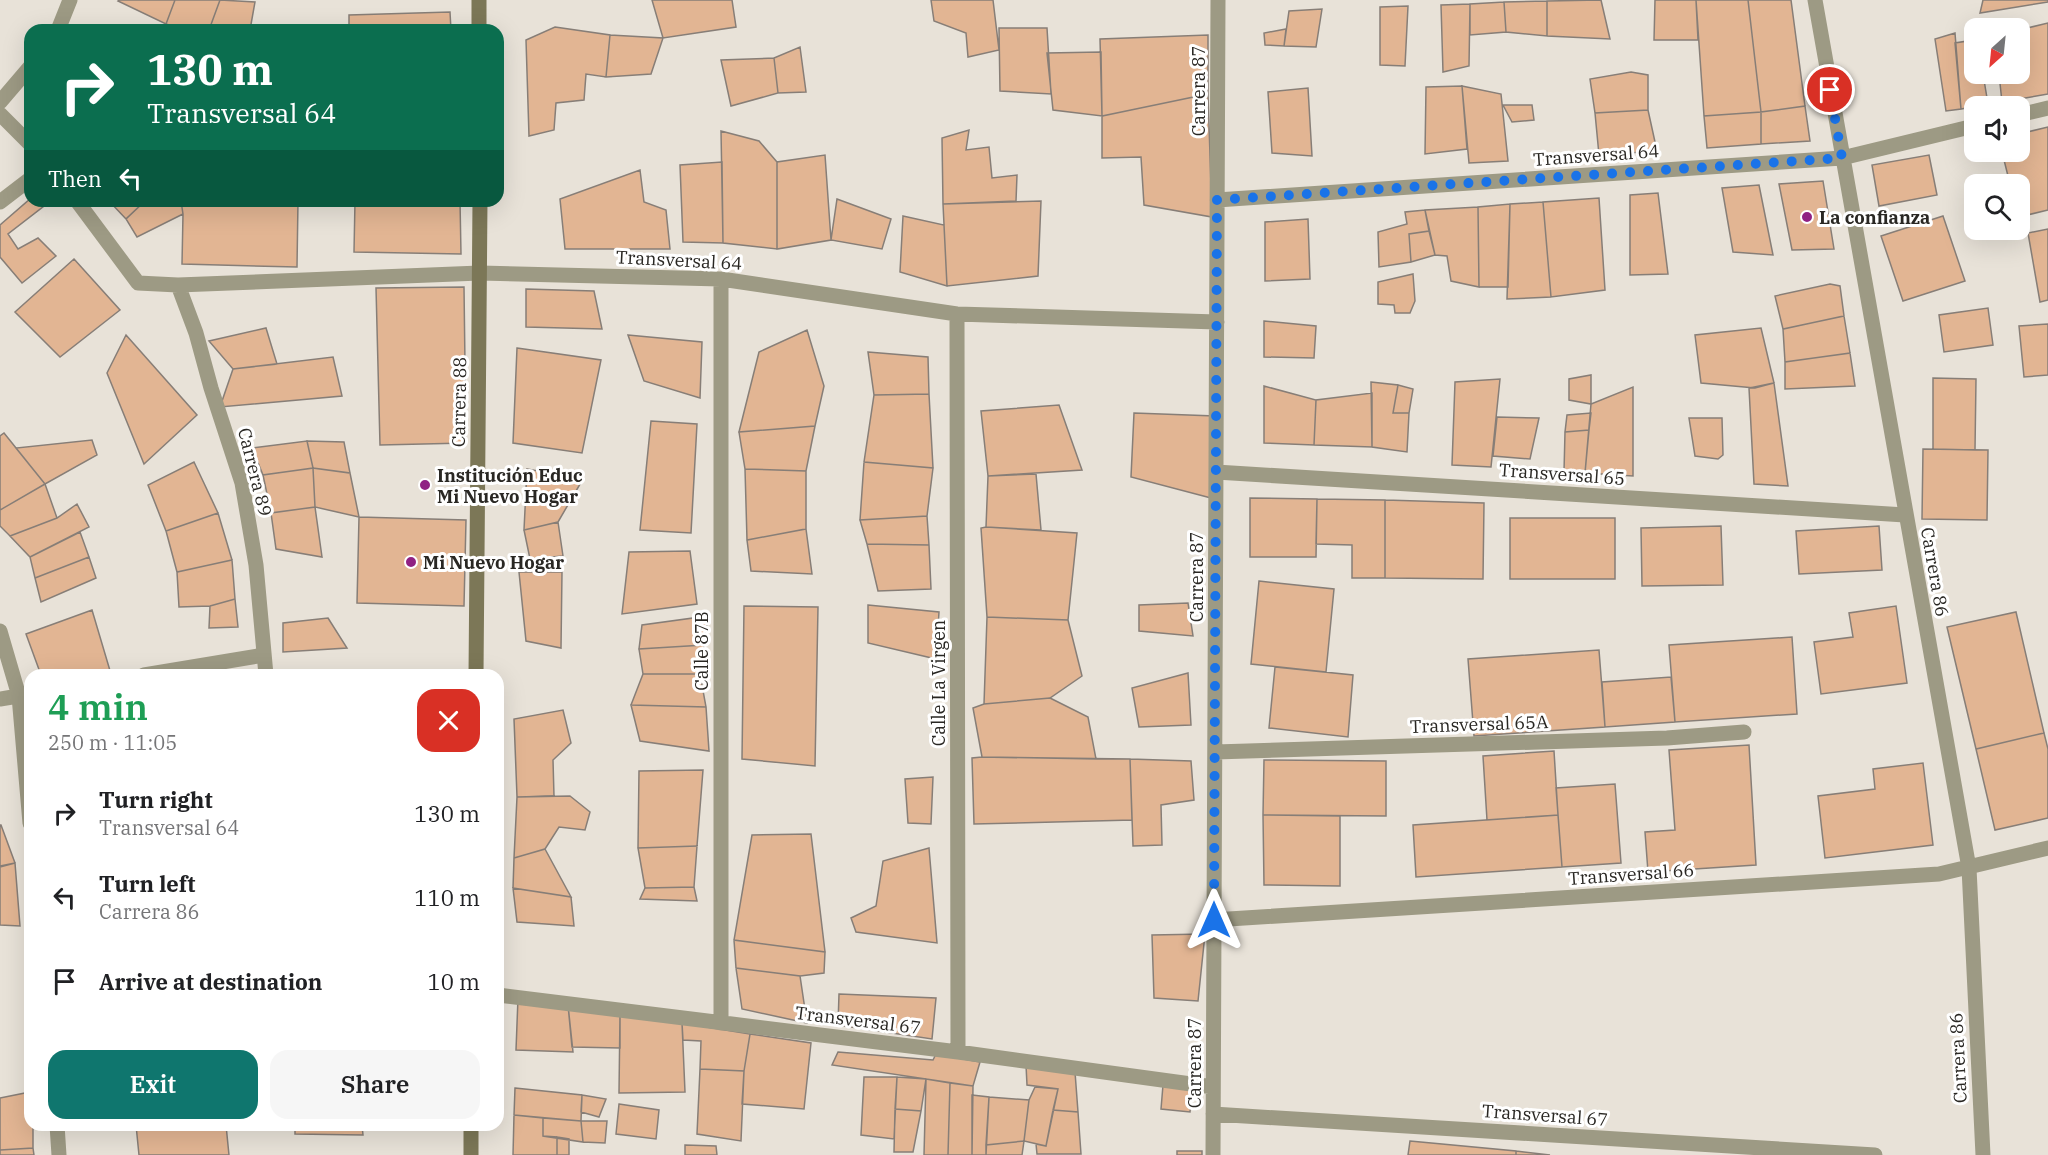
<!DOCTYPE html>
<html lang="en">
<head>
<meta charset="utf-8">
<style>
  body { margin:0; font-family:"IBM Plex Serif",serif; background:#f6f6f6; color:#202124; height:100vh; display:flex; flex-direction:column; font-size:22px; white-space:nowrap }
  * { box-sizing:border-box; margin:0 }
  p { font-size:20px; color:#757577 }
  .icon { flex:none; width:33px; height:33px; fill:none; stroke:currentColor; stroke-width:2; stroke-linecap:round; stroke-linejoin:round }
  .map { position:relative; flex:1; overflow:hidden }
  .details { position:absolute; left:24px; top:669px; width:480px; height:462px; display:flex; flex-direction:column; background:#fff; border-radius:18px; box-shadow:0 6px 24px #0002 }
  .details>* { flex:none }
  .hud { position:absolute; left:24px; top:24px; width:480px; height:183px; border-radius:18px; box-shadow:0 6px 24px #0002; background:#0b6e4f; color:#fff; overflow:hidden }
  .needle { width:39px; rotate:207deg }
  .controls { position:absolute; left:1964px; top:18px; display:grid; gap:12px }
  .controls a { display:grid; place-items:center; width:66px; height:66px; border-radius:12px; background:#fff; box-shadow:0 6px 24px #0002; font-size:30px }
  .pin { position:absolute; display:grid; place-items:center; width:51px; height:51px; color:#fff; margin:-26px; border:3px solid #fff; border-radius:50%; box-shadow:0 2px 6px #0007 }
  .me { position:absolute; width:66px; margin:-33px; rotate:0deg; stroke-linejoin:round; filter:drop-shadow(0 0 4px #0008) }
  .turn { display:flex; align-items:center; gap:21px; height:126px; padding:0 24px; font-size:27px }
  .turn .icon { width:78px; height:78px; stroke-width:2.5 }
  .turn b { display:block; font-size:42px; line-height:51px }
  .then { display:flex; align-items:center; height:57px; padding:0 24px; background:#0003; gap:12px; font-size:22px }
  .round { display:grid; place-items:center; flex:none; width:63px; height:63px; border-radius:18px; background:#f6f6f6 }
  .head { display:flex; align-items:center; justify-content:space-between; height:102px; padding:0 24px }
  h1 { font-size:36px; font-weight:600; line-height:45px; color:#1e9e55 }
  .cta { display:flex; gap:12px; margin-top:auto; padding:12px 24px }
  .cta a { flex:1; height:69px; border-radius:18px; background:#0f766e; color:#fff; font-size:24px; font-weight:600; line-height:69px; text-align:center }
  .cta a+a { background:#f6f6f6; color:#202124 }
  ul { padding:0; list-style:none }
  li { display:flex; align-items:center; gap:18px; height:84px; padding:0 24px }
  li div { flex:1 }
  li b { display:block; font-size:22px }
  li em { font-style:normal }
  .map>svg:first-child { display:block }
</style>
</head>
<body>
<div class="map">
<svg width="2048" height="1155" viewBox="0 0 2048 1155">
  <rect width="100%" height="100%" fill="#e8e2d8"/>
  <path fill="#e2b593" stroke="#877e77" stroke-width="1.5" d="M119,0H175L166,24L118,1Z
    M175,0H220L209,30H184L166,24Z
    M220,0L255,2L250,30H209Z
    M652,0H732L736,27L663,38Z
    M931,0H993L999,50L968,57L966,33L934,21Z
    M1601,0L1610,39L1547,36V1Z
    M1655,0H1696L1698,40H1654Z
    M1696,0H1748L1761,112L1704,116Z
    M1748,0H1791L1805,106L1761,112Z
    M1983,0H2048V2L1980,13Z
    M1547,1V36L1506,32L1504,2Z
    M1504,2L1506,32L1470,35V4Z
    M1470,4L1469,66L1443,72L1441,5Z
    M1408,6L1405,66L1380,65V7Z
    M1322,9L1316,47L1284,46L1289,11Z
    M450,12L451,30H349V15Z
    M2048,23V94L2002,102L1999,74H2019V30Z
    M555,27L610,35L606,77L586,74L584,100L556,103L554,130L529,136L526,40Z
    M999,28H1047L1051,94L1000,91Z
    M1286,29L1284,46L1265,45L1264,33Z
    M1955,33L1961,109L1946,111L1935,39Z
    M610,35L663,38L651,74L606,77Z
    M1208,35V94L1102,116L1100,39Z
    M1974,40V74H1983L1988,104L1961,109L1955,43Z
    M800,47L806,92L778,93L774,58Z
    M1101,52L1102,116L1053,110L1047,53Z
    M774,58L778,93L731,106L721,60Z
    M1631,72L1648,75V110L1595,113L1590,79Z
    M1462,86L1467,149L1425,154L1426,87Z
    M1462,86L1501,94L1508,161L1469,163Z
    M1308,88L1312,156L1272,153L1268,92Z
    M1208,94L1212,217L1144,205L1141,157L1102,158V116Z
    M1503,105H1532L1534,120L1512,122Z
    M1805,106L1810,141L1761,144V112Z
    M1648,110L1657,151L1599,155L1595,113Z
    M1761,112V144L1707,148L1704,116Z
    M2048,127V210L2019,217V184H2010L2002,152H2019V134Z
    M969,130L966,150L989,147L992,178L1017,175L1016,201L943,204L942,138Z
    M721,131L759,141L777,162V249L723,243Z
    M825,155L831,240L777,249V162Z
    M1929,155L1937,195L1879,206L1872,165Z
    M722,162L723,243L683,242L680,165Z
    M640,170L644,202L666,210L670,249H565L560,199Z
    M1823,181L1834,249L1792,250L1779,184Z
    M1759,185L1773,255L1733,252L1722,188Z
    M1658,193L1668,274L1630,275V195Z
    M1599,198L1605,290L1551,297L1543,202Z
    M30,199V201H35L44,206L8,234L18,249L38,238L56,256L22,283L0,257V225Z
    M837,199L891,219L882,249L831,240Z
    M109,201H145L126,219Z
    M145,201H181L183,214L137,237L126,219Z
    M181,201H298L297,267L182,264L183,214Z
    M355,201H460L461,254L354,252Z
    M1041,201L1038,276L947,286L943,204Z
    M1543,202L1551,297L1507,299L1510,204Z
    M1510,204L1508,287H1479L1478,207Z
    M1478,207L1479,287L1451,281L1447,256L1435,255L1425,210Z
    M1425,210L1429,231L1409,234L1411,262L1379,267L1378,232L1407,224L1405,212Z
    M903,216L944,225L947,286L900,272Z
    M1943,216L1965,281L1903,301L1881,236Z
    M1308,219L1310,279L1265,281V222Z
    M2048,229V300L2040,302L2028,233Z
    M1429,231L1435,255L1411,262L1409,234Z
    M74,259L120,310L60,357L15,312Z
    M1413,274L1415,301L1410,313H1395L1394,305L1378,304V282Z
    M1830,284L1840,286L1844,316L1783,329L1775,296Z
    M464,287L466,443L380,445L376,288Z
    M526,289L594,291L602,329L526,327Z
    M1988,308L1993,345L1944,352L1939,315Z
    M1844,316L1850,353L1785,362L1783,329Z
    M1264,321L1316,326L1314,358L1264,357Z
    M2048,324V375L2024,377L2019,326Z
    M266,328L277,364L233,369L209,341Z
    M1761,328L1774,383L1755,388L1701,383L1695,335Z
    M807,330L824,386L815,426L739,432L759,352Z
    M126,335L197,415L144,464L107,373Z
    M628,335L702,342L700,398L644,381Z
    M517,348L601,360L582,453L513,443Z
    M868,352L928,357L929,394L874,395Z
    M1850,353L1855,386L1785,389V362Z
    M333,357L342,396L220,407L233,369Z
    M1591,375V404L1569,400V379Z
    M1933,378L1976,379L1975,450L1933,449Z
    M1500,379L1491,467L1452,465L1455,382Z
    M1371,382L1398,385L1393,413H1409L1407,452L1372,447Z
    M1774,383L1788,486L1754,484L1749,388Z
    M1398,385L1413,389L1409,413H1393Z
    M1264,386L1316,400L1314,445L1264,443Z
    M1633,387V476L1585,473L1591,404Z
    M1372,393V447L1314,445L1316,400Z
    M929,394L933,468L864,462L874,395Z
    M1059,405L1082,470L988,476L981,411Z
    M1134,413L1215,416L1211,498L1131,477Z
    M1591,413L1589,430L1565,432L1567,415Z
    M1497,417L1539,418L1530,459L1493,456Z
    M1689,418H1722L1723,455L1718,459L1695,456Z
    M651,421L697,424L691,533L640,530Z
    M815,426L806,471L745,469L739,432Z
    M1589,430L1585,473L1564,472L1565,432Z
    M4,433L45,484L0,510V436Z
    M92,440L97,455L45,484L16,448Z
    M307,441L344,442L350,473L313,468Z
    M307,441L313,468L263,475L252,448Z
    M1923,449L1988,450L1987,520L1922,519Z
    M194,462L218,513L166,531L148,485Z
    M864,462L933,468L927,516L860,520Z
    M313,468L350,473L359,517L315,507Z
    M313,468L315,507L271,513L263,475Z
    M527,469L583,479L558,522L524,530Z
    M745,469L806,471V529L747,540Z
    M1036,474L1041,530L986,527L988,476Z
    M45,484L57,518L10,536L0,526V510Z
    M1250,498L1317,499L1316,557H1250Z
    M1317,499L1385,500V578H1352V545L1316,544Z
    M1385,500L1484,503L1483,579L1385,578Z
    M77,504L89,527L30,557L10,536L57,518Z
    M315,507L322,557L276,549L271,513Z
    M218,513L232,560L177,572L166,531Z
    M927,516L929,545L867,544L860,520Z
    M359,517L466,520L464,606L357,603Z
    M1510,518H1615V579H1510Z
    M558,522L563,556L530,559L524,530Z
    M1721,526L1723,585L1642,586L1641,528Z
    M1879,526L1882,570L1799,574L1796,531Z
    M986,527L1077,533L1068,620L987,617L981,528Z
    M806,529L812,574L751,571L747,540Z
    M80,532L89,557L35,578L30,557Z
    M867,544L929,545L931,589L878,591Z
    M690,551L697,604L622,614L629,552Z
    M89,557L96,578L41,602L35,578Z
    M232,560L235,599L210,606L179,607L177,572Z
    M519,572H562L561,648L526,641Z
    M1259,581L1334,589L1326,672L1251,664Z
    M235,599L238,627L209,628L210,606Z
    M1188,603L1193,636L1139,631V605Z
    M868,605L939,612L936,659L868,643Z
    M744,606L818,607L815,766L742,759Z
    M1896,606L1907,683L1821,694L1814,642L1853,637L1849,613Z
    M92,610L111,674L41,675L26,634Z
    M2016,612L2044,733L1976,749L1947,627Z
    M708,616L704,645L639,649L642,625Z
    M987,617L1068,620L1082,676L1050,698L984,704Z
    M328,618L347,648L283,652V623Z
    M1792,637L1797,714L1675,722L1669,645Z
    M704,645L700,674H643L639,649Z
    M1599,650L1605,727L1474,736L1468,659Z
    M1275,667L1353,675L1348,737L1269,728Z
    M1188,673L1191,725L1139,727L1132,688Z
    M643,674H700L706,707L631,705Z
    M1671,677L1675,722L1605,727L1602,682Z
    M1050,698L1088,717L1096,759L982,757L973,708L984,704Z
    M631,705L706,707L709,751L640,741Z
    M563,710L571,743L553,760L554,796L517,797L514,719Z
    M2044,733L2048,749V818L1995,830L1976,749Z
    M1749,745L1756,865L1648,872L1645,832L1675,830L1669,750Z
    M1554,751L1558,815L1487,820L1483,756Z
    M982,757L1130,759L1132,820L974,824L972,758Z
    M1130,759L1191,761L1194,800L1161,805L1162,845L1133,846Z
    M1264,760L1386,761V816L1263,815Z
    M1923,763L1933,845L1825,858L1818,796L1875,789L1873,769Z
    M703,770L697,846L638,848L639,771Z
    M933,777L931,824L908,823L905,779Z
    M1615,784L1621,863L1562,867L1556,788Z
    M570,796L590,812L585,830L559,827L545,849L514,858L517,797Z
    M1263,815L1340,816V886L1264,885Z
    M1558,815L1562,867L1416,877L1413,825Z
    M0,825H1L15,863L0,866Z
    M811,834L825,952L734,940L752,835Z
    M697,846L694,887L645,888L638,848Z
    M929,848L937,943L856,932L851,918L876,906L883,861Z
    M545,849L571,897L513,888L514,858Z
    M15,863L20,926L0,925V867Z
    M694,887L697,901L640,899L645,888Z
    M513,888L571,897L574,926L517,922Z
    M1205,934L1198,1001L1154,998L1152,935Z
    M734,940L825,952L824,973L800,976L736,968Z
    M736,968L800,976L807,1023L742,1009Z
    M839,994L936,998L932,1039L838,1025Z
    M518,998L568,1005L573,1052L516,1050Z
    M568,1005L620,1014V1048L572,1047Z
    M620,1014L682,1023L685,1092L619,1093Z
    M682,1023L750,1034L744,1071L700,1069L701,1041L683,1040Z
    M750,1034L811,1043L804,1109L742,1104L744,1071Z
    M838,1052L933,1060L936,1054L980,1062L973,1086L832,1065Z
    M1026,1065L1075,1072L1078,1112L1053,1110L1058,1089L1027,1085Z
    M700,1069L744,1071L741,1141L697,1134Z
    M864,1077H897L894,1139L861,1135Z
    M897,1077L926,1079L921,1111L895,1109Z
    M926,1079L950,1083L948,1155H924Z
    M950,1083L973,1086L972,1155H948Z
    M1163,1085L1192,1087L1190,1112L1161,1109Z
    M1035,1087L1058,1089L1046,1146L1024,1141L1029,1100Z
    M515,1088L582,1095L581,1121L514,1115Z
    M30,1092V1125H33V1148L0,1150V1098Z
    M582,1095L606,1099L599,1117L581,1112Z
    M972,1095L989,1097L986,1155H972Z
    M989,1097L1029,1100L1024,1141L986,1145Z
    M619,1104L659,1110L656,1139L616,1134Z
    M895,1109L921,1111L913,1152H894Z
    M1053,1110L1078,1112L1081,1154H1037L1036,1144L1046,1146Z
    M514,1115L543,1118V1136L557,1137V1155H513Z
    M543,1118L581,1121L583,1142L543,1136Z
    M581,1121H607L605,1143L583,1142Z
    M136,1125H226L229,1155H139Z
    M295,1125H362L363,1135L295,1134Z
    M557,1137L569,1139V1155H557Z
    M1024,1141L1022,1155H986V1145Z
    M1410,1141L1516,1151V1155H1408Z
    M685,1145L716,1146L717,1155H685Z
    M33,1148L34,1155H0V1150Z
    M1177,1151H1202V1155H1177Z
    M1516,1151L1550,1155H1516Z"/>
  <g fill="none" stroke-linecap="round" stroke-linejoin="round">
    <path stroke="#9d9a84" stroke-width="15" d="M1815,0L1969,868L1983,1155
      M58,30L70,0
      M0,102L30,67
      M0,114L30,144
      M2019,115L2048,108
      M1217,200L1842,158L1974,126
      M77,201L138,283L178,285L480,273L721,279L957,314L1217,322
      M0,202L30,179
      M178,285L196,333L211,388L242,483L256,565L266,675
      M957,314L958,1052
      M1216,472L1905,515
      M0,631L19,696L30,823
      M144,675L264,655
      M0,699L30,694
      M1215,752L1667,738L1744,732
      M1213,920L1939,874L2048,848
      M498,995L958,1052L1213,1087
      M721,1023V279
      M1213,1114L1875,1155
      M57,1125L59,1155
      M1213,1155L1218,0"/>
    <path stroke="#7c7757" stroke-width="15" d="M479,0V30
      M476,675L480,201
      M471,1155V1125"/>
  </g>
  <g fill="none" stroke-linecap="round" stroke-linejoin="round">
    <path stroke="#1a73e8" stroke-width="10" stroke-dasharray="0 18" d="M1214,920L1217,200L1842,158L1830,90"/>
  </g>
  <g fill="#902183" stroke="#fff" stroke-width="2">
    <circle cx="1807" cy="217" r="6"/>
    <circle cx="425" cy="485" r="6"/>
    <circle cx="411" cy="562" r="6"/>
  </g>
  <g text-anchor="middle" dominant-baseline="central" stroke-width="6" stroke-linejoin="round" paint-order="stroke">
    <g font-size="18" fill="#292723" stroke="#fff">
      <text transform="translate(1198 91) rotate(-90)">Carrera 87</text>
      <text transform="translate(1596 155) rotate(-4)">Transversal 64</text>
      <text transform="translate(679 260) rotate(3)">Transversal 64</text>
      <text transform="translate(459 402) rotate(-89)">Carrera 88</text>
      <text transform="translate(255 472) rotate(76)">Carrera 89</text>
      <text transform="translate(1562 474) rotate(4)">Transversal 65</text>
      <text transform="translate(1935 572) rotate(80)">Carrera 86</text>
      <text transform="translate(1196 577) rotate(-90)">Carrera 87</text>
      <text transform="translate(701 651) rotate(-90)">Calle 87B</text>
      <text transform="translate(938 683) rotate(-90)">Calle La Virgen</text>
      <text transform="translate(1479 724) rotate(-2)">Transversal 65A</text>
      <text transform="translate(1631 874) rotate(-4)">Transversal 66</text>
      <text transform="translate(858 1020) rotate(7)">Transversal 67</text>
      <text transform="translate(1958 1058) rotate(-93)">Carrera 86</text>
      <text transform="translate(1194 1063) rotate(-90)">Carrera 87</text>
      <text transform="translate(1545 1115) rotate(4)">Transversal 67</text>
    </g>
    <g font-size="18" font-weight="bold" fill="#292723" stroke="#fff" text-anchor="start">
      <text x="1819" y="217">La confianza</text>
      <text x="437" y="475">Institución Educ<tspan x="437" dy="21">Mi Nuevo Hogar</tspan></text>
      <text x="423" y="562">Mi Nuevo Hogar</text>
    </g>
  </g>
</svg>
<div class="controls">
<a><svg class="needle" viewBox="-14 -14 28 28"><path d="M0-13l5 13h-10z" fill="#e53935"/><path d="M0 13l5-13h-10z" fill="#757577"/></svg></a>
<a><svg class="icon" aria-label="sound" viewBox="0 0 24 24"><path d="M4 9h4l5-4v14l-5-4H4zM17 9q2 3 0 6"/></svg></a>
<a><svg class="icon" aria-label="search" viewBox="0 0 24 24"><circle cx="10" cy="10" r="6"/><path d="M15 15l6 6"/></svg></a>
</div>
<div class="pin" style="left:1830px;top:90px;background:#d93025"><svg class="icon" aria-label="arrive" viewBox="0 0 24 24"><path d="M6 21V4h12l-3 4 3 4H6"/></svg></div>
<svg class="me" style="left:1214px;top:920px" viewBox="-20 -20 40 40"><path d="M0-17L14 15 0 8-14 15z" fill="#1a73e8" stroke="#fff" stroke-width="4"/></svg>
<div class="hud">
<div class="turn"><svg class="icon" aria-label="right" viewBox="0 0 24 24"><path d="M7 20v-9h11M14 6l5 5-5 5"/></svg><div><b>130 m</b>Transversal 64</div></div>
<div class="then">Then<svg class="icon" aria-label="left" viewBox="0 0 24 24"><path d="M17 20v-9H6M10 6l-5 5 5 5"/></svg></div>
</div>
<section class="details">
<div class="head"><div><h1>4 min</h1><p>250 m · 11:05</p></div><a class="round" style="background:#d93025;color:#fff"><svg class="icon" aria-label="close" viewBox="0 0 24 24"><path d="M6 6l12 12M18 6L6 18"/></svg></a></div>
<ul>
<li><svg class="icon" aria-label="right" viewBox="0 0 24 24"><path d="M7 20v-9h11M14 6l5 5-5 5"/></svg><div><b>Turn right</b><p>Transversal 64</p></div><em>130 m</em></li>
<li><svg class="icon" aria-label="left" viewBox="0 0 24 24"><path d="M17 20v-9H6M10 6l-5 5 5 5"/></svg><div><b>Turn left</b><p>Carrera 86</p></div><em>110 m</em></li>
<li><svg class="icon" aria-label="arrive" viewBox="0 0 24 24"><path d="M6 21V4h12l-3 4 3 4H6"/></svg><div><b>Arrive at destination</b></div><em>10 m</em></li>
</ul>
<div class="cta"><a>Exit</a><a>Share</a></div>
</section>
</div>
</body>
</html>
